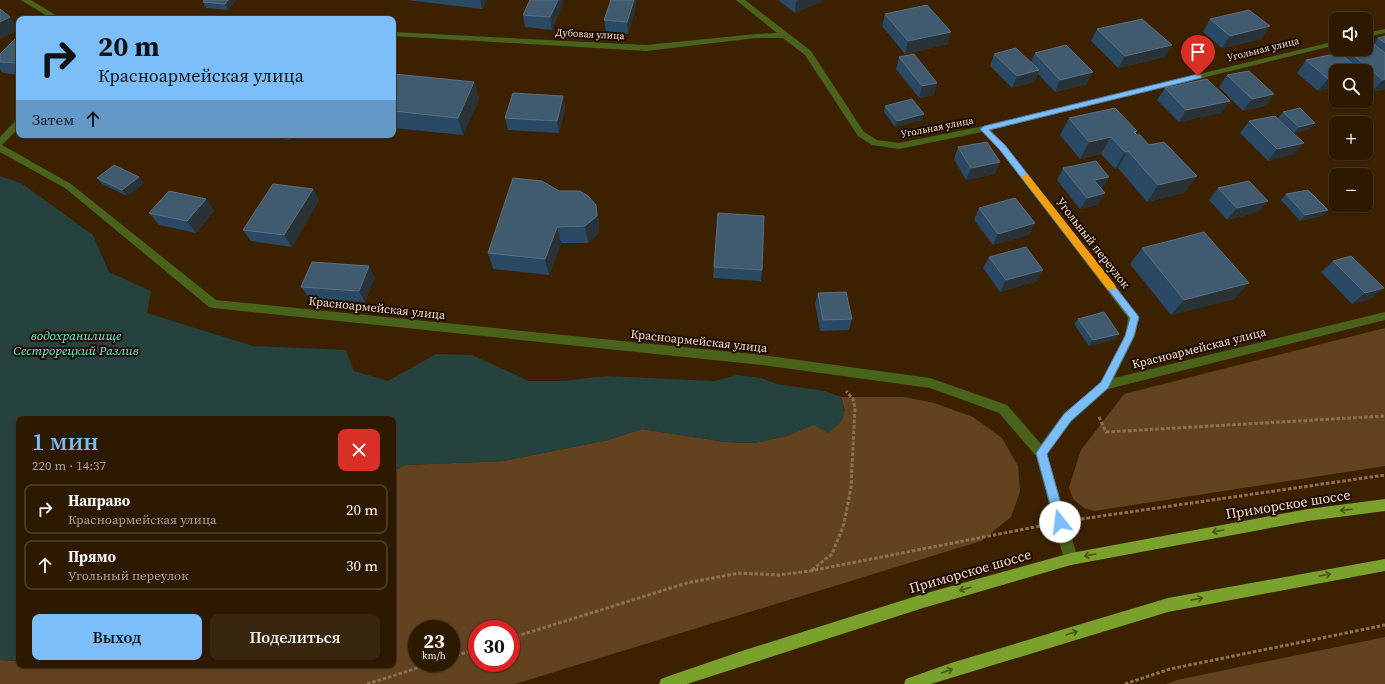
<!DOCTYPE html>
<html lang="ru">
<head>
<meta charset="utf-8">
<style>
  body { margin:0; font-family:"Source Serif 4",serif; background:#39260f; color:#f1f3f6; height:100vh; display:flex; flex-direction:column; font-size:15px; white-space:nowrap }
  * { box-sizing:border-box; margin:0 }
  p { font-size:13px; color:#a7a099 }
  .icon { flex:none; width:22px; height:22px; fill:none; stroke:currentColor; stroke-width:2; stroke-linecap:round; stroke-linejoin:round }
  .map { position:relative; flex:1; overflow:hidden }
  .drawer { position:absolute; left:16px; top:416px; width:380px; height:252px; display:flex; flex-direction:column; background:#2d1900; border-radius:8px; box-shadow:0 1px 3px #0004,0 0 0 1px #483822 }
  .drawer>* { flex:none }
  .banner { position:absolute; left:16px; top:16px; width:380px; height:122px; border-radius:8px; box-shadow:0 1px 3px #0004,0 0 0 1px #483822; background:#7cbef9; color:#111; overflow:hidden }
  .buttons { position:absolute; left:1329px; top:12px; display:grid; gap:8px }
  .buttons a { display:grid; place-items:center; width:44px; height:44px; border-radius:8px; background:#2d1900; box-shadow:0 1px 3px #0004,0 0 0 1px #483822; font-size:20px }
  .speed { position:absolute; left:408px; top:620px; display:flex; gap:8px; font-size:20px; font-weight:700; text-align:center }
  .speed>* { display:grid; place-content:center; width:52px; height:52px; border-radius:50%; background:#2d1900; box-shadow:0 1px 3px #0004,0 0 0 1px #483822; line-height:1 }
  .speed small { font-size:10px; font-weight:400 }
  .speed .limit { border:6px solid #d22; background:#fff; color:#111 }
  .pin { position:absolute; display:grid; place-items:center; width:34px; height:34px; color:#fff; margin:-41px -17px; border-radius:50% 50% 50% 0; rotate:-45deg; box-shadow:0 0 4px #0007 }
  .pin .icon { rotate:45deg }
  .me { position:absolute; width:44px; margin:-22px; rotate:345deg; stroke-linejoin:round; filter:drop-shadow(0 0 3px #0008) }
  .turn { display:flex; align-items:center; gap:14px; height:84px; padding:0 16px; font-size:18px }
  .turn .icon { width:52px; height:52px; stroke-width:2.5 }
  .turn b { display:block; font-size:28px; line-height:34px }
  .then { display:flex; align-items:center; height:38px; padding:0 16px; background:#0003; gap:8px; font-size:15px }
  .round { display:grid; place-items:center; flex:none; width:42px; height:42px; border-radius:8px; background:#39260f }
  .summary { display:flex; align-items:center; justify-content:space-between; height:68px; padding:0 16px }
  h1 { font-size:24px; font-weight:600; line-height:30px; color:#7cbef9 }
  .action { display:flex; gap:8px; margin-top:auto; padding:8px 16px }
  .action a { flex:1; height:46px; border-radius:8px; background:#7cbef9; color:#111; font-size:16px; font-weight:600; line-height:46px; text-align:center }
  .action a+a { background:#39260f; color:#f1f3f6 }
  ul { padding:0; list-style:none }
  li { display:flex; align-items:center; gap:12px; height:50px; margin:0 8px 6px; padding:0 8px; border:2px solid #483822; border-radius:8px }
  li div { flex:1 }
  li b { display:block; font-size:15px }
  li em { font-style:normal }
  .map>svg:first-child { display:block }
</style>
</head>
<body>
<div class="map">
<svg width="1385" height="684" viewBox="0 0 1385 684">
  <rect width="100%" height="100%" fill="#3c2100"/>
  <path fill="#63431f" fill-rule="evenodd" d="M1385,328V466L1094,511L1084,508L1073,499L1069,487L1081,450L1124,394Z
    M841,397H904L934,403L973,417L1002,438L1018,466L1020,492L1011,517L981,541L515,684H0V660L19,661V665H393V471L405,465L503,461L608,440L642,429L725,442L755,443L787,436L845,411ZM417,629H451V663H417ZM477,629H511V663H477Z
    M1385,637V684H1166L1177,680Z"/>
  <path fill="#26423f" d="M0,176L21,183L93,235L109,272L151,291L147,313L253,346L346,350L354,371L388,381L436,354L472,355L529,381H563L606,376L715,381L737,375L761,378L777,384L825,391L841,397C847,417 845,421 828,433L814,425L787,436L755,443L725,442L642,429L608,440L503,461L405,465L393,471V419H19V661L0,660Z"/>
  <g fill="none" stroke-linecap="round" stroke-linejoin="round">
    <path stroke="#8a7154" stroke-width="3" stroke-dasharray="3.5 2" stroke-linecap="butt" d="M1099,417L1106,432L1385,416
      M1081,519L1385,475
      M812,570L832,554L844,524L851,487L855,408L853,399L846,391
      M511,638L687,583L739,573L780,575L810,571L1040,526
      M451,657L477,649
      M367,684L433,663
      M1125,684L1170,669L1385,625"/>
    <path fill="#49631a" fill-rule="evenodd" d="M21,0H31L62,19H52Z
      M736,0H745L811,51L864,132L877,140L899,143L984,126L1336,41V45L991,130L1005,145L1139,317L1135,336L1114,378L1385,312V320L1108,389L1072,421L1047,454L1078,559L1076,564L1071,565L1066,564L1064,559L1036,456L999,413L930,388L762,365L213,308L209,307L65,188L0,152V137L16,120L19,119V128L2,145L71,184L216,300L762,355L930,378L1007,405L1041,444L1064,413L1101,382L1125,336L1128,318L999,149L982,132L899,149L872,145L858,136L805,55L783,38H756L646,51L393,36V32L646,45L756,34L777,33Z
      M1385,29V33L1366,37V33Z"/>
    <path fill="#7aa12c" fill-rule="evenodd" d="M1385,499V511L1308,521L1071,565L923,608L687,684H659L661,679L666,677L745,650L923,594L1071,553L1308,509Z
      M1385,559V571L1168,612L931,684H904L906,679L951,663L1168,598Z"/>
  </g>
  <path fill="#2a4964" d="M407,0H487L482,9Z
    M611,0H636V6L628,34L606,32L604,20Z
    M778,0H822L821,2L795,13Z
    M235,1L228,10L206,8L203,2Z
    M563,4L552,30L525,27L523,15Z
    M885,14L948,44L905,54L882,26Z
    M1210,19L1262,39L1222,48L1203,32Z
    M1097,29L1165,57L1118,68L1091,41Z
    M19,35V75L3,73L0,69V54Z
    M1385,36V89L1372,92L1366,86V71H1336L1318,91L1297,73L1306,60L1336,54L1339,49H1366L1374,44L1378,38Z
    M1035,53L1087,84L1055,92L1038,74L1034,82L1012,88L990,66L994,54L1031,62Z
    M899,57L934,95L919,98L896,69Z
    M1227,75L1274,94L1265,106L1243,111L1219,87Z
    M393,77L474,82L479,99L463,135L393,128Z
    M1165,88L1230,101L1221,113L1179,122L1157,100Z
    M563,96L565,108L559,133L508,130L505,118Z
    M885,106L924,114L922,120L895,127L884,112Z
    M1283,112L1310,129L1294,133L1278,118Z
    M1069,118L1135,133L1149,145L1197,176L1184,193L1147,202L1118,168L1115,169L1101,154L1080,159L1060,135Z
    M1249,121L1304,143L1294,154L1268,161L1240,133Z
    M245,135H293L290,140Z
    M958,147L995,174L966,180L954,159Z
    M1063,168L1109,177L1102,188L1101,189L1098,205L1080,209L1057,180Z
    M97,178L144,183L127,196L102,184Z
    M1218,188L1268,201L1258,212L1227,220L1209,200Z
    M313,189L319,200L292,247L251,241L243,230Z
    M559,191L596,205L599,222V233L588,243H561L549,275L493,269L488,253Z
    M1286,194L1328,210L1322,216L1300,221L1281,200Z
    M206,199L214,211L196,233L159,225L149,213Z
    M979,208L1035,223L1029,235L993,245L974,220Z
    M1142,248L1249,283L1234,299L1171,315L1130,264Z
    M989,257L1037,281L1000,292L983,268Z
    M1333,261L1371,299L1352,304L1321,272Z
    M714,267L762,270L761,281L713,278Z
    M375,277L365,302L309,298L301,287Z
    M818,293L852,319L849,330L820,331L815,304Z
    M1078,319L1119,334L1115,339L1089,346L1074,324Z"/>
  <path fill="#283237" d="M228,0H235V1L228,10L225,4Z
    M480,0H487L482,9Z
    M558,0H563V4L552,30L550,17Z
    M634,0H636V6L628,34L627,22Z
    M799,0H822L821,2L795,13L796,1Z
    M10,17L19,28V30L0,39V22Z
    M1270,26L1262,39L1222,48L1230,36Z
    M951,32L948,44L905,54L908,41Z
    M1172,45L1165,57L1118,68L1125,56Z
    M1039,70L1034,82L1012,88L1017,76Z
    M1093,72L1087,84L1055,92L1060,80Z
    M1336,77V87L1318,91L1328,79Z
    M1385,79V89L1372,92L1383,80Z
    M474,82L479,99L463,135L458,118Z
    M937,83L934,95L919,98L922,86Z
    M1274,94L1265,106L1243,111L1252,99Z
    M563,96L565,108L559,133L557,121Z
    M1230,101L1221,113L1179,122L1186,110Z
    M924,114L922,120L895,127L897,121Z
    M1315,123L1310,129L1294,133L1299,127Z
    M288,135H293L290,140Z
    M1111,137L1101,154L1080,159L1089,142Z
    M1304,143L1294,154L1268,161L1277,149Z
    M1128,151L1118,168L1115,169L1125,152Z
    M1000,162L995,174L966,180L971,168Z
    M1197,176L1184,193L1147,202L1158,185Z
    M139,177L144,183L127,196L122,190Z
    M1109,177L1102,188L1087,192L1094,180Z
    M313,189L319,200L292,247L284,235Z
    M1105,193L1098,205L1080,209L1087,198Z
    M206,199L214,211L196,233L187,221Z
    M1268,201L1258,212L1227,220L1237,208Z
    M596,205L599,222V233L588,243L585,226Z
    M1328,210L1322,216L1300,221L1305,215Z
    M1035,223L1029,235L993,245L998,234Z
    M557,227L561,243L549,275L545,259Z
    M369,266L375,277L365,302L359,291Z
    M1043,270L1037,281L1000,292L1006,280Z
    M1249,283L1234,299L1171,315L1184,300Z
    M1384,288L1371,299L1352,304L1365,293Z
    M1119,334L1115,339L1089,346L1093,340Z"/>
  <path fill="#405a6f" stroke="#5d6f7e" d="M204,0H228L225,4L203,2Z
    M530,0H558L550,17L523,15Z
    M611,0H634L627,22L604,20Z
    M927,5L951,32L908,41L885,14Z
    M0,9L10,17L0,22Z
    M1249,10L1270,26L1230,36L1210,19Z
    M1142,19L1172,45L1125,56L1097,29Z
    M19,35V63L0,62V54Z
    M1385,36V43L1378,38Z
    M1366,41H1370L1385,53V79L1383,80L1346,49H1366Z
    M1066,45L1093,72L1060,80L1035,53Z
    M1016,48L1039,70L1017,76L994,54Z
    M1339,53L1362,71H1336V77L1328,79L1306,60Z
    M914,54L937,83L922,86L899,57Z
    M1249,71L1274,94L1252,99L1227,75Z
    M394,74L474,82L458,118L393,111V77Z
    M1207,79L1230,101L1186,110L1165,88Z
    M513,93L563,96L557,121L505,118Z
    M912,99L924,114L897,121L885,106Z
    M1115,108L1137,131L1134,132L1137,135H1140L1149,145L1164,142L1197,176L1158,185L1128,151L1125,152L1111,137L1089,142L1069,118Z
    M1300,108L1315,123L1299,127L1283,112Z
    M1275,116L1304,143L1277,149L1249,121Z
    M987,142L1000,162L971,168L958,147Z
    M1096,161L1109,177L1094,180L1105,193L1087,198L1063,168Z
    M114,165L139,177L122,190L97,178Z
    M513,178L542,181L559,191H580L588,196L596,205L597,216L585,226L557,227L545,259L488,253Z
    M1249,181L1268,201L1237,208L1218,188Z
    M273,184L313,189L284,235L243,230Z
    M1308,190L1328,210L1305,215L1286,194Z
    M169,191L206,199L187,221L149,213Z
    M1015,198L1035,223L998,234L979,208Z
    M718,213L764,216L762,270L714,267Z
    M1204,232L1249,283L1184,300L1142,248Z
    M1026,247L1043,270L1006,280L989,257Z
    M1351,256L1384,288L1365,293L1333,261Z
    M312,262L369,266L359,291L301,287Z
    M846,292L852,319L823,320L818,293Z
    M1104,312L1119,334L1093,340L1078,319Z"/>
  <defs><path id="oneway-shaft" d="M-6 0H5M1.5-3L5.5 0L1.5 3" fill="none" stroke-width="1.6" stroke-linecap="round" stroke-linejoin="round"/></defs>
  <g stroke="#4b5716">
    <use href="#oneway-shaft" transform="translate(1346 510) rotate(173)"/>
    <use href="#oneway-shaft" transform="translate(1218 531) rotate(170)"/>
    <use href="#oneway-shaft" transform="translate(1090 555) rotate(170)"/>
    <use href="#oneway-shaft" transform="translate(1325 575) rotate(-11)"/>
    <use href="#oneway-shaft" transform="translate(965 589) rotate(164)"/>
    <use href="#oneway-shaft" transform="translate(1197 599) rotate(-11)"/>
    <use href="#oneway-shaft" transform="translate(1072 633) rotate(-17)"/>
    <use href="#oneway-shaft" transform="translate(947 671) rotate(-19)"/>
  </g>
  <path fill="#7cbef9" stroke="#517ca2" d="M1198,74L1202,76L1201,78L989,130L1005,145L1139,317L1134,336L1108,388L1071,421L1047,454L1066,522L1064,525L1060,527L1057,525L1055,522L1036,453L1064,414L1101,382L1125,336L1130,318L999,149L980,129L984,126Z"/>
  <path fill="#f59e0b" d="M1026,174L1028,175L1115,285L1116,288L1115,290H1108L1023,179L1022,177Z"/>
  <g text-anchor="middle" dominant-baseline="central" stroke-width="4" stroke-linejoin="round" paint-order="stroke">
    <g font-size="10" fill="#f9e2cc" stroke="#1c0d00">
      <text transform="translate(590 34) rotate(3)">Дубовая улица</text>
      <text transform="translate(1263 49) rotate(-14)">Угольная улица</text>
      <text transform="translate(937 127) rotate(-11)">Угольная улица</text>
    </g>
    <g font-size="12" fill="#f9e2cc" stroke="#1c0d00">
      <text transform="translate(1093 243) rotate(52)">Угольный переулок</text>
      <text transform="translate(377 308) rotate(6)">Красноармейская улица</text>
      <text transform="translate(699 341) rotate(6)">Красноармейская улица</text>
      <text transform="translate(1199 348) rotate(-14)">Красноармейская улица</text>
    </g>
    <g font-size="13" font-style="italic" fill="#68efe3" stroke="#1c0d00">
      <text x="76" y="335">водохранилище<tspan x="76" dy="15">Сестрорецкий Разлив</tspan></text>
    </g>
    <g font-size="14" fill="#f9e2cc" stroke="#1c0d00">
      <text transform="translate(1288 504) rotate(-9)">Приморское шоссе</text>
      <text transform="translate(970 571) rotate(-16)">Приморское шоссе</text>
    </g>
  </g>
</svg>
<div class="buttons">
<a><svg class="icon" aria-label="sound" viewBox="0 0 24 24"><path d="M4 9h4l5-4v14l-5-4H4zM17 9q2 3 0 6"/></svg></a>
<a><svg class="icon" aria-label="search" viewBox="0 0 24 24"><circle cx="10" cy="10" r="6"/><path d="M15 15l6 6"/></svg></a>
<a>+</a>
<a>−</a>
</div>
<div class="speed"><div>23<small>km/h</small></div><div class="limit">30</div></div>
<div class="pin" style="left:1198px;top:76px;background:#d93025"><svg class="icon" aria-label="arrive" viewBox="0 0 24 24"><path d="M6 21V4h12l-3 4 3 4H6"/></svg></div>
<svg class="me" style="left:1060px;top:522px" viewBox="-20 -20 40 40"><circle r="19" fill="#fff"/><path d="M0-13L10 11 0 6-10 11z" fill="#7cbef9"/></svg>
<div class="banner">
<div class="turn"><svg class="icon" aria-label="right" viewBox="0 0 24 24"><path d="M7 20v-9h11M14 6l5 5-5 5"/></svg><div><b>20 m</b>Красноармейская улица</div></div>
<div class="then">Затем<svg class="icon" aria-label="ahead" viewBox="0 0 24 24"><path d="M12 20V5M6 11l6-6 6 6"/></svg></div>
</div>
<section class="drawer">
<div class="summary"><div><h1>1 мин</h1><p>220 m · 14:37</p></div><a class="round" style="background:#d93025;color:#fff"><svg class="icon" aria-label="close" viewBox="0 0 24 24"><path d="M6 6l12 12M18 6L6 18"/></svg></a></div>
<ul>
<li><svg class="icon" aria-label="right" viewBox="0 0 24 24"><path d="M7 20v-9h11M14 6l5 5-5 5"/></svg><div><b>Направо</b><p>Красноармейская улица</p></div><em>20 m</em></li>
<li><svg class="icon" aria-label="ahead" viewBox="0 0 24 24"><path d="M12 20V5M6 11l6-6 6 6"/></svg><div><b>Прямо</b><p>Угольный переулок</p></div><em>30 m</em></li>
</ul>
<div class="action"><a>Выход</a><a>Поделиться</a></div>
</section>
</div>
</body>
</html>
